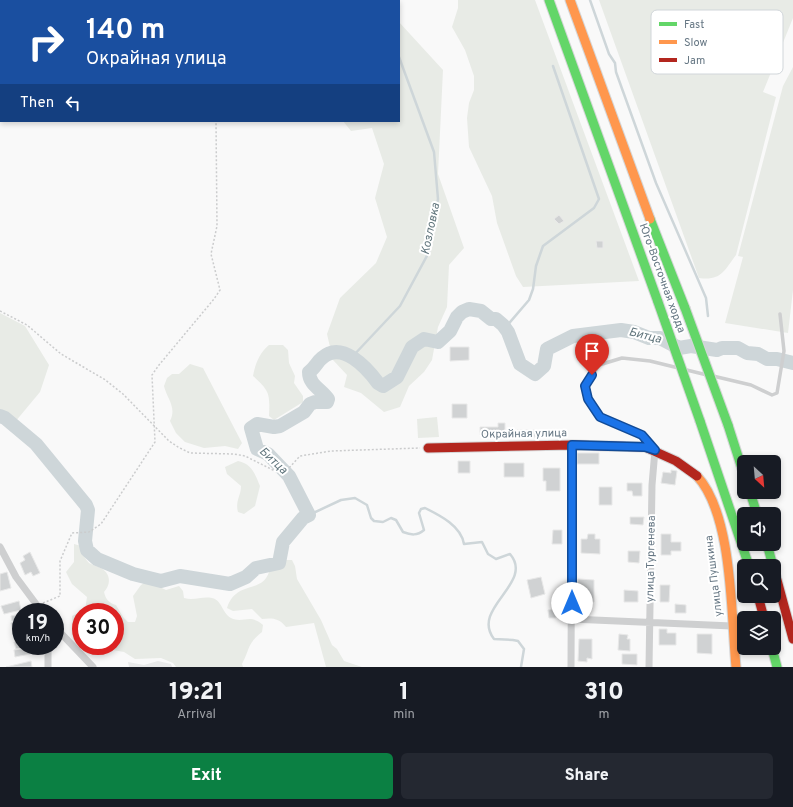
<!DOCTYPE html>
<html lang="en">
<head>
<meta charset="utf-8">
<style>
  body { margin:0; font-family:Overpass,sans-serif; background:#242831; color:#f1f3f6; height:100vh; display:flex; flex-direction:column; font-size:15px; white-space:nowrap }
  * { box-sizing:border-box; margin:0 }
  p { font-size:13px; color:#9ea1a6 }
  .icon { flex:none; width:22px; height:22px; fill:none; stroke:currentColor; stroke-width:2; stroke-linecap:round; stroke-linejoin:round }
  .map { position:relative; height:667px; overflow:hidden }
  .drawer { display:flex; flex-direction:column; background:#171b24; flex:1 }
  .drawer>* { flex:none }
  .banner { position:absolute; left:0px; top:0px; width:400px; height:122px; box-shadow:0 2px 6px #0003; background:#1a4fa0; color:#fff; overflow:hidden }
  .needle { width:26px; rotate:154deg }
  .fabs { position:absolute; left:737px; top:455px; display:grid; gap:8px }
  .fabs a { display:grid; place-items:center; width:44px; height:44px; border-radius:6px; background:#171b24; box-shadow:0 2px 6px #0003; font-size:20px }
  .speed { position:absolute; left:12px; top:603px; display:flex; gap:8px; font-size:20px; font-weight:700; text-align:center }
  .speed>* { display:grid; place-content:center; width:52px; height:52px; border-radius:50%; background:#171b24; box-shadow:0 2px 6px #0003; line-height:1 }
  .speed small { font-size:10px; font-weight:400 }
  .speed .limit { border:6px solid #d22; background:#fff; color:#111 }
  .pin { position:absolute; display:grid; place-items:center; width:34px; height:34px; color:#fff; margin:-41px -17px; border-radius:50% 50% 50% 0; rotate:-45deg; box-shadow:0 0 4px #0007 }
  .pin .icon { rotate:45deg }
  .me { position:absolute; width:44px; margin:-22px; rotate:0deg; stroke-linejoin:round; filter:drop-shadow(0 0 3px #0008) }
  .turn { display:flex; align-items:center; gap:14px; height:84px; padding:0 20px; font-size:18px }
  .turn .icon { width:52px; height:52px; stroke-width:2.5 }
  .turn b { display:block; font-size:28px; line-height:34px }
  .then { display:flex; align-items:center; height:38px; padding:0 20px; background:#0003; gap:8px; font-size:15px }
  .eta { display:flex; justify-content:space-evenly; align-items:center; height:68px; text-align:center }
  .eta b { font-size:24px; font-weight:800; line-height:28px }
  .primary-button { display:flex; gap:8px; margin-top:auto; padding:8px 20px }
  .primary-button a { flex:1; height:46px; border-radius:6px; background:#0b8043; color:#fff; font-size:16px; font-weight:800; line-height:46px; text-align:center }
  .primary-button a+a { background:#242831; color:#f1f3f6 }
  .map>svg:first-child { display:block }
</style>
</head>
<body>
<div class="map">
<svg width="793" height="667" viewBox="0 0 793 667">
  <rect width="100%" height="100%" fill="#f9f9f9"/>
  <path fill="#e8e9e9" d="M158,661L171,664L172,667H129L128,662L144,665Z"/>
  <path fill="#e8ebe6" d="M458,0H535L639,281L523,287L516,276L497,223L492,196L469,147L467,118L469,103L474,90V76L465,50L452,27L458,8Z
    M599,0H793V18L763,92L776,97L736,255C724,271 721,281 699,278Z
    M399,22L443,70L438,174L464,248L449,265L447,307L438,327L432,360L424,372L409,386L400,407L384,412L361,393L344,387L347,375L333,360L327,334L340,298L376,263L387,237L375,198L384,164L372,128L351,131L343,121H399Z
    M793,67V290L788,333L725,323L743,257L738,256L783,86Z
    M0,313L25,326L49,365L40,392L15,422L0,415Z
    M269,345H283L288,350L289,363L295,376L294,383L303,396V402L274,420L269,416C270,394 270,391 253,376C255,364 260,352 269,345Z
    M190,364L203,368L242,443L238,449L225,446L204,448L185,442L176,433L170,421C177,407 167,399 164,386L167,378L172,374H179Z
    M437,417L439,437L418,438L417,419Z
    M238,461C252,464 255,474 260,486L255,506L244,514L238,512C235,501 241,496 241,486L227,474L225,467Z
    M74,544L81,546C82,552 84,558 89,563C92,565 97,566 101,568C111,574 111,584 104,592C106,600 109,603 116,605L123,617L128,622H135L137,616L133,596L141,585L147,581L166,590L179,586L183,591L184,598C194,601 202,596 212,598C222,600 222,613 231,618C243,624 250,613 263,625L262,632C247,644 250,649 242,664L243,667H176L173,663L161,658L135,659L124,652L90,646H115V612H81V642H79L73,629L72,616L85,610L87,597L72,584L66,572L74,562Z
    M285,560H292L295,566L297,579L321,620L332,645L337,649L344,661L362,667H326L314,623L286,627C279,618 272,618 262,619L252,609L233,611L227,608C236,580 262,594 269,572L281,566Z"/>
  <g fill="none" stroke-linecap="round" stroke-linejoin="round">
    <path stroke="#ced6d9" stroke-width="2.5" d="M386,0V1
      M590,0L609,54L615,63L616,72L656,183L706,298L708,316
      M505,328L529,300L533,289L536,266L543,246L594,208L599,199L553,66
      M352,357L400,306L429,252L438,199L434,152L399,57
      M309,515L341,500L355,498L367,505L371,518L374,521L383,522L391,518L396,520L403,532C411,535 417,536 424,530L419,513L421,509L425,508C441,516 461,526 464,544L482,542L488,554L496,559L510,554C535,583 470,608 494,639L513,640L518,641L524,649L521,667"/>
    <path stroke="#ced6d9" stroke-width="14" d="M0,416L5,418L36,444L86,505L88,510L85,541L87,550L97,559L133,574L161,581L180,576L230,584L246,577L256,568L279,563L283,542L303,518L309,515L289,476L268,454L257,449L251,428L257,424L274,427L280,426L304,412L310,404L315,402H327L328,399C321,389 309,385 309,372C315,368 317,362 322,358C342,340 367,368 378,383L383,386L397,377L412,347L424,339L438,342L450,331L457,317L462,312L469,309L481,311L491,319H496L503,325L508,332L520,364L535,374L544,366L547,349L573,336L621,330L634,332L649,338H660L679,348L691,346L717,350L722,348H738L747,353L758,354L767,359H777L793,363"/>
  </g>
  <path fill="#d0d2d3" stroke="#e8e8e8" d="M559,215L564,221L559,224L554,219Z
    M596,241H603V248H597Z
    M450,347H469V360L450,361Z
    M452,404H467V418H452Z
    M498,423H505V435H480V427H498Z
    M517,430H535V437H517Z
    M577,453H599V464H577Z
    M458,461H470V473H458Z
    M504,463H524V477H504Z
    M543,468H560V491H546V481H543Z
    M671,470L677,471L675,485L661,483L663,472L671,473Z
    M627,483H642V496H633L632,491H627Z
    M599,487H612V505H599Z
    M630,517H644L643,525L630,524Z
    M553,530H562V544H552Z
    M588,534H595V539H600V554L581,553V539H587Z
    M661,534H671V542H681V551H671V555H661Z
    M628,551H640L639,563L628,562Z
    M30,552L40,573L33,576L31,572L25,575L20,563L25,560L23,556Z
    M7,572L11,588L0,591V574Z
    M541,577L545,594L531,598L527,580Z
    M578,579L594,580V602H577Z
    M660,585H670L669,602H660Z
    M624,590L638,591V602H624Z
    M19,601L21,610L4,614L1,606Z
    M675,604L686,605V613H675Z
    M555,609L556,618H549L548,610Z
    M21,614V619L12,621L11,616Z
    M21,621V634L14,635L11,623Z
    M659,629H667V633H676V645H659Z
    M619,634L628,635L627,639H630V651L618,650Z
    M697,634H712V654L697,653Z
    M579,639H592V659L587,658V662L578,661Z
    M21,640V646L27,647L16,649L14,642Z
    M34,647L35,653L15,657L14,650Z
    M622,654H637V665L622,664Z
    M31,661L32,667H6Z"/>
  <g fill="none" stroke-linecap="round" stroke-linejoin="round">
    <defs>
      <path id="fast" d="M549,0L658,302
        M650,219L685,308
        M700,421L749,566
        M728,425L744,475
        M750,492L757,514
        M767,544L773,566
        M772,648L777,667"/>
      <path id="slow" d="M570,0L650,219
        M697,476C733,515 731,615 736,667"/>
      <path id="jam" d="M428,448L572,445L645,447L676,461L697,476
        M774,569L793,639
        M758,596L764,618"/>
    </defs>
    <use href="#fast" stroke="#d5d6d7" stroke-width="11"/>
    <use href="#slow" stroke="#d5d6d7" stroke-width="11"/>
    <use href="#jam" stroke="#d5d6d7" stroke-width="11"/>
    <path stroke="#cbcccd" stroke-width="1.5" stroke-dasharray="2 2" stroke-linecap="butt" d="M215,0V1
      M99,1L101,0
      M0,61H1
      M0,311L27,325L61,354L104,379L123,394L169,441L178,447L190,453L234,454L245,456L279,473L288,469L300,456L331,451L420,448
      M43,603L60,596V561L72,533L89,532L101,524L155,442L152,375L159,365L214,299L220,290L211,254L217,226L216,121"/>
    <path stroke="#cecfd0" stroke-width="3.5" d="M713,376L751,385L772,395L777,393L784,351L780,314
      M652,446C649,443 646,437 642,435C614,417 593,427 585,386L599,365L622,358L650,361L707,375"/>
    <path stroke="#cecfd0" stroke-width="7" d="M0,547L16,577L42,612
      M571,619L732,626
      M55,627L93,667
      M48,667V646
      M571,667L572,445
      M649,667L652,485L655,450"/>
    <use href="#fast" stroke="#63d668" stroke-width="9"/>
    <use href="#slow" stroke="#ff974d" stroke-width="9"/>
    <use href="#jam" stroke="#b3261e" stroke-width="9"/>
    <defs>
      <path id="fast-bridge" d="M658,302L700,421
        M685,308L728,425"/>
    </defs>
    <use href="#fast-bridge" stroke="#d5d6d7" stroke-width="11" stroke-linecap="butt"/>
    <use href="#fast-bridge" stroke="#63d668" stroke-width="9"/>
  </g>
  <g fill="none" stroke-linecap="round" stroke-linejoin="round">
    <defs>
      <path id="route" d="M572,603V445L645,447L655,450L642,435L600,417L588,399L585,386L592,375"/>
    </defs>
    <use href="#route" stroke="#114b97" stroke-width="10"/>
    <use href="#route" stroke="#1a73e8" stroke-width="7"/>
  </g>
  <g text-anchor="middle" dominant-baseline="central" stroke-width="4" stroke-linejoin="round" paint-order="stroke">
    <g font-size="11" fill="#657683" stroke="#fff">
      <text transform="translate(662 278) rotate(70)">Юго-Восточная хорда</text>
      <text transform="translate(524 434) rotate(-1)">Окрайная улица</text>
      <text transform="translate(651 559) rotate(-89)">улица Тургенева</text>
      <text transform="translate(714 576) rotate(-97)">улица Пушкина</text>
    </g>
    <g font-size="12" font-style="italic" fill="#60757c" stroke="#fff">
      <text transform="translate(431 229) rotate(-78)">Козловка</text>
      <text transform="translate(645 336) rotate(14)">Битца</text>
      <text transform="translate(273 461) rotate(43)">Битца</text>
    </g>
  </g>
  <rect x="651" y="10" width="132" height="64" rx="6" fill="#fff" stroke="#d1d6da" stroke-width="1"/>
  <rect x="659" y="22" width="18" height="4" fill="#63d668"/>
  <rect x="659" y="40" width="18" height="4" fill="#ff974d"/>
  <rect x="659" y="58" width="18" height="4" fill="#b3261e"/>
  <g font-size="11" fill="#657683">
    <text x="684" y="28">Fast</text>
    <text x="684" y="46">Slow</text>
    <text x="684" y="64">Jam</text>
  </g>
</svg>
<div class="fabs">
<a><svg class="needle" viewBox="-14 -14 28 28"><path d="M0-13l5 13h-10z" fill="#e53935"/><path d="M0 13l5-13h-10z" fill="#9ea1a6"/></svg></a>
<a><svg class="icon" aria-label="sound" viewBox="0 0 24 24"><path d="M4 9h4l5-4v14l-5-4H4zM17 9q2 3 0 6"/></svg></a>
<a><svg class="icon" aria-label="search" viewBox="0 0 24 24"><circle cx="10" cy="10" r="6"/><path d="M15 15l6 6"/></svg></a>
<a><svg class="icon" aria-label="layers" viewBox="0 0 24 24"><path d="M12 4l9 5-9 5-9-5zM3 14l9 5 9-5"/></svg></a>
</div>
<div class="speed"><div>19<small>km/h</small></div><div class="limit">30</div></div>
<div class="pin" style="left:592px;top:375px;background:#d93025"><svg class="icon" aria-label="arrive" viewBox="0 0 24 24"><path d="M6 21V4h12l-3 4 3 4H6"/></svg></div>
<svg class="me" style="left:572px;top:603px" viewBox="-20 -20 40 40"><circle r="19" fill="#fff"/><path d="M0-13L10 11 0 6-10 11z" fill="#1a73e8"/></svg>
<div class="banner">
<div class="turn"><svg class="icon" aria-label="right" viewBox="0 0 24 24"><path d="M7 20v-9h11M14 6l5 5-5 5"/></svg><div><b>140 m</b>Окрайная улица</div></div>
<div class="then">Then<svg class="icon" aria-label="left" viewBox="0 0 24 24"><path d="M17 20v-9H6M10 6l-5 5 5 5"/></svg></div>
</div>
</div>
<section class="drawer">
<div class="eta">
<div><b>19:21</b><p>Arrival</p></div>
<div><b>1</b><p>min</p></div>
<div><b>310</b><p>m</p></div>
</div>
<div class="primary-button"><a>Exit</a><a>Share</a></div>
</section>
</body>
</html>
